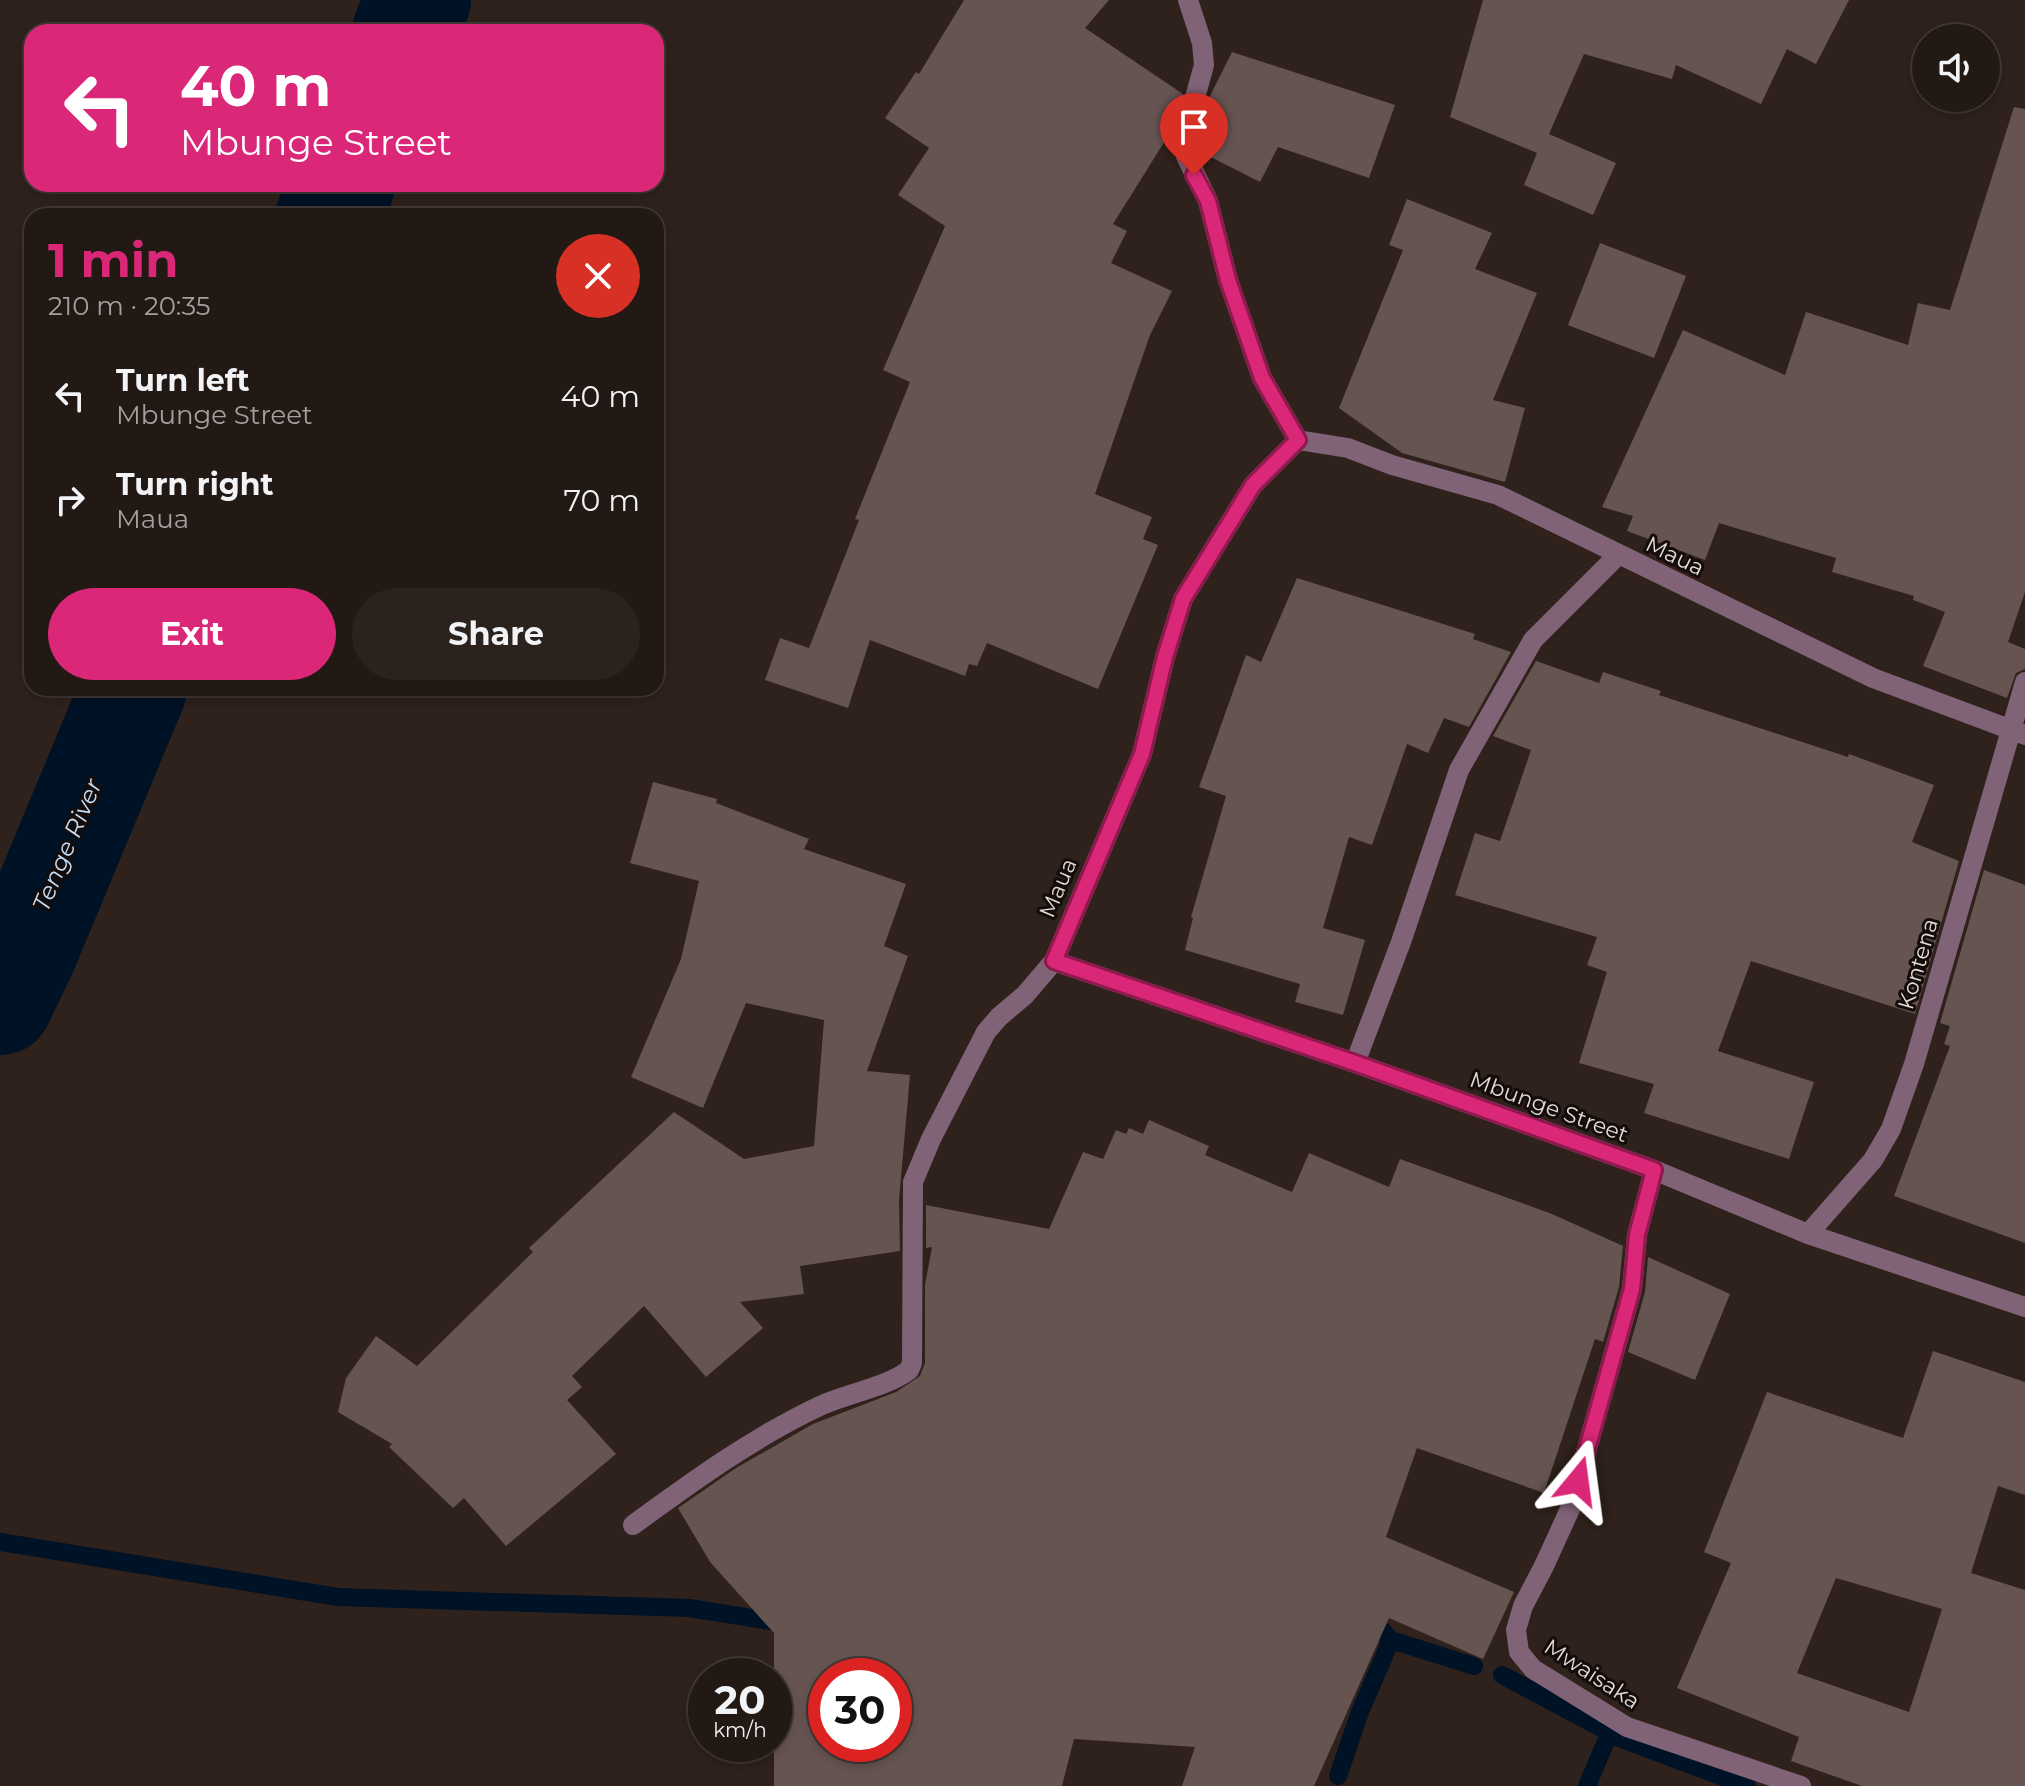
<!DOCTYPE html>
<html lang="en">
<head>
<meta charset="utf-8">
<style>
  body { margin:0; font-family:Montserrat,sans-serif; background:#2b221d; color:#f1f3f6; height:100vh; display:flex; flex-direction:column; font-size:30px; white-space:nowrap }
  * { box-sizing:border-box; margin:0 }
  p { font-size:26px; color:#a3a0a0 }
  .icon { flex:none; width:44px; height:44px; fill:none; stroke:currentColor; stroke-width:2; stroke-linecap:round; stroke-linejoin:round }
  .map { position:relative; flex:1; overflow:hidden }
  .details { position:absolute; left:24px; top:208px; width:640px; height:488px; display:flex; flex-direction:column; background:#231914; border-radius:24px; box-shadow:0 4px 12px #0003,0 0 0 2px #403834 }
  .details>* { flex:none }
  .banner { position:absolute; left:24px; top:24px; width:640px; height:168px; border-radius:24px; box-shadow:0 4px 12px #0003,0 0 0 2px #403834; background:#db2777; color:#fff; overflow:hidden }
  .fabs { position:absolute; left:1912px; top:24px; display:grid; gap:16px }
  .fabs a { display:grid; place-items:center; width:88px; height:88px; border-radius:50%; background:#231914; box-shadow:0 4px 12px #0003,0 0 0 2px #403834; font-size:40px }
  .speed { position:absolute; left:688px; top:1658px; display:flex; gap:16px; font-size:40px; font-weight:700; text-align:center }
  .speed>* { display:grid; place-content:center; width:104px; height:104px; border-radius:50%; background:#231914; box-shadow:0 4px 12px #0003,0 0 0 2px #403834; line-height:1 }
  .speed small { font-size:20px; font-weight:400 }
  .speed .limit { border:12px solid #d22; background:#fff; color:#111 }
  .pin { position:absolute; display:grid; place-items:center; width:68px; height:68px; color:#fff; margin:-82px -34px; border-radius:50% 50% 50% 0; rotate:-45deg; box-shadow:0 0 8px #0007 }
  .pin .icon { rotate:45deg }
  .me { position:absolute; width:88px; margin:-44px; rotate:16deg; stroke-linejoin:round; filter:drop-shadow(0 0 6px #0008) }
  .turn { display:flex; align-items:center; gap:28px; height:168px; padding:0 24px; font-size:36px }
  .turn .icon { width:104px; height:104px; stroke-width:2.5 }
  .turn b { display:block; font-size:56px; line-height:68px }
  .round { display:grid; place-items:center; flex:none; width:84px; height:84px; border-radius:42px; background:#2b221d }
  .headline { display:flex; align-items:center; justify-content:space-between; height:136px; padding:0 24px }
  h1 { font-size:48px; font-weight:700; line-height:60px; color:#db2777 }
  .button { display:flex; gap:16px; margin-top:auto; padding:16px 24px }
  .button a { flex:1; height:92px; border-radius:48px; background:#db2777; color:#fff; font-size:32px; font-weight:700; line-height:92px; text-align:center }
  .button a+a { background:#2b221d; color:#f1f3f6 }
  ul { padding:0; list-style:none }
  li { display:flex; align-items:center; gap:24px; height:104px; padding:0 24px }
  li div { flex:1 }
  li b { display:block; font-size:30px }
  li em { font-style:normal }
  .map>svg:first-child { display:block }
</style>
</head>
<body>
<div class="map">
<svg width="2025" height="1786" viewBox="0 0 2025 1786">
  <rect width="100%" height="100%" fill="#2f211b"/>
  <g fill="none" stroke-linecap="round" stroke-linejoin="round">
    <path stroke="#001226" stroke-width="18" d="M0,1542L338,1597L689,1608L771,1621L782,1610
      M1368,1615L1391,1640L1474,1666
      M1502,1675L1622,1739L1747,1786
      M1338,1776L1360,1712L1391,1640
      M1587,1786L1610,1732"/>
    <path stroke="#001226" stroke-width="106" d="M405,32L418,0
      M329,216L342,184
      M0,1002L24,952L134,688"/>
  </g>
  <path fill="#665451" fill-rule="evenodd" d="M964,0H1109L1085,28L1183,94L1172,138L1168,136L1113,224L1127,231L1111,263L1172,291L1150,335L1095,494L1152,517L1143,539L1158,545L1098,689L987,643L977,666L969,664L965,676L870,640L848,708L765,680L780,638L809,648L859,520L855,519L910,382L883,370L945,226L898,195L929,148L885,118L916,72L919,74Z
    M1483,0H1849L1816,64L1787,49L1761,104L1676,65L1672,79L1584,54L1549,134L1616,163L1593,215L1524,185L1537,153L1450,117Z
    M1232,52L1395,105L1369,178L1278,147L1260,182L1199,151L1198,135L1208,100Z
    M2014,107L2025,109V592L2008,642L2025,649V669L2016,673L2007,698L1923,666L1945,612L1913,600L1914,596L1832,572L1836,558L1719,523L1705,560L1627,531L1633,516L1602,507L1683,330L1785,375L1806,312L1908,345L1918,303L1950,310Z
    M1407,199L1492,233L1475,269L1537,293L1493,400L1525,408L1505,482L1402,453L1339,408L1403,250L1389,245Z
    M1600,243L1686,276L1654,358L1568,325Z
    M1297,578L1475,634L1473,639L1511,652L1469,727L1444,718L1428,753L1407,744L1372,845L1349,837L1323,928L1365,940L1343,1015L1295,1002L1300,984L1185,950L1193,918L1191,917L1226,796L1199,787L1246,655L1261,662Z
    M1536,661L1599,683L1603,672L1661,691L1659,695L1848,757L1849,754L1934,785L1912,842L1959,861L1915,1014L1751,961L1718,1051L1814,1082L1789,1159L1644,1113L1654,1084L1579,1063L1607,972L1587,965L1597,937L1455,895L1475,833L1500,841L1531,750L1493,736Z
    M653,782L717,799L716,803L809,839L804,849L906,884L884,946L908,956L867,1071L910,1075L899,1200L900,1251L800,1266L804,1294L740,1302L763,1328L706,1377L644,1306L572,1376L582,1387L567,1400L616,1454L506,1546L464,1498L453,1508L389,1447L392,1444L338,1412L346,1378L376,1336L417,1366L533,1252L529,1248L674,1112L744,1159L814,1146L824,1020L746,1003L703,1108L631,1077L681,959L699,881L630,863Z
    M1984,870L2025,885V1243L1894,1196L1950,1046L1944,1044L1950,1026L1940,1023Z
    M1149,1120L1209,1146L1205,1155L1292,1192L1309,1153L1389,1187L1400,1159L1552,1214L1623,1246L1619,1287L1603,1342L1595,1339L1544,1493L1417,1448L1386,1537L1514,1592L1483,1659L1389,1618L1314,1786H1182L1195,1747L1074,1739L1062,1786H774V1633L710,1562L678,1508L736,1468L813,1424L896,1392L920,1376L925,1363V1285L932,1247L926,1248V1205L1049,1229L1083,1152L1103,1159L1116,1130L1126,1134L1129,1128L1143,1134ZM826,1676H894V1744H826Z
    M1648,1257L1730,1294L1695,1380L1628,1352L1645,1292Z
    M1933,1351L2025,1382V1495L1998,1486L1971,1573L2025,1590V1786H1862L1791,1761L1799,1737L1677,1688L1731,1563L1704,1552L1767,1392L1903,1438ZM1836,1578L1942,1609L1909,1712L1797,1673Z"/>
  <g fill="none" stroke-linecap="round" stroke-linejoin="round">
    <path stroke="#816378" stroke-width="20" d="M1188,0L1202,43L1204,65L1185,134L1186,156L1208,201L1228,280L1262,378L1298,440
      M1054,961L1355,1063L1654,1170L1808,1234L2025,1307
      M1355,1063L1401,942L1459,770L1533,640L1618,555
      M1654,1170L1637,1235L1632,1289L1570,1509L1544,1566L1523,1606L1516,1630L1519,1652L1533,1669L1627,1727L1801,1786
      M1808,1234L1873,1160L1891,1129L1914,1064L2025,682
      M633,1525C692,1482 755,1436 822,1405C847,1394 889,1386 909,1370L912,1363L913,1182L931,1139L986,1032L999,1017L1025,995L1054,961L1142,754L1165,657L1183,599L1253,485L1298,440L1348,448L1392,465L1498,495L1873,678L2025,735"/>
  </g>
  <g fill="none" stroke-linecap="round" stroke-linejoin="round">
    <defs>
      <path id="route" d="M1194,175L1208,201L1228,280L1262,378L1298,440L1253,485L1183,599L1165,657L1142,754L1054,961L1355,1063L1654,1170L1637,1235L1632,1289L1578,1481"/>
    </defs>
    <use href="#route" stroke="#8e194d" stroke-width="20"/>
    <use href="#route" stroke="#db2777" stroke-width="14"/>
  </g>
  <g text-anchor="middle" dominant-baseline="central" stroke-width="6" stroke-linejoin="round" paint-order="stroke">
    <g font-size="22" fill="#e4dad6" stroke="#130c0a">
      <text transform="translate(1675 556) rotate(26)">Maua</text>
      <text transform="translate(1058 888) rotate(-67)">Maua</text>
      <text transform="translate(1918 964) rotate(-74)">Kontena</text>
      <text transform="translate(1549 1107) rotate(20)">Mbunge Street</text>
      <text transform="translate(1592 1674) rotate(33)">Mwaisaka</text>
    </g>
    <g font-size="24" font-style="italic" fill="#c2dcf8" stroke="#130c0a">
      <text transform="translate(67 845) rotate(-67)">Tenge River</text>
    </g>
  </g>
</svg>
<div class="fabs">
<a><svg class="icon" aria-label="sound" viewBox="0 0 24 24"><path d="M4 9h4l5-4v14l-5-4H4zM17 9q2 3 0 6"/></svg></a>
</div>
<div class="speed"><div>20<small>km/h</small></div><div class="limit">30</div></div>
<div class="pin" style="left:1194px;top:175px;background:#d93025"><svg class="icon" aria-label="arrive" viewBox="0 0 24 24"><path d="M6 21V4h12l-3 4 3 4H6"/></svg></div>
<svg class="me" style="left:1578px;top:1481px" viewBox="-20 -20 40 40"><path d="M0-17L14 15 0 8-14 15z" fill="#db2777" stroke="#fff" stroke-width="4"/></svg>
<div class="banner">
<div class="turn"><svg class="icon" aria-label="left" viewBox="0 0 24 24"><path d="M17 20v-9H6M10 6l-5 5 5 5"/></svg><div><b>40 m</b>Mbunge Street</div></div>
</div>
<section class="details">
<div class="headline"><div><h1>1 min</h1><p>210 m · 20:35</p></div><a class="round" style="background:#d93025;color:#fff"><svg class="icon" aria-label="close" viewBox="0 0 24 24"><path d="M6 6l12 12M18 6L6 18"/></svg></a></div>
<ul>
<li><svg class="icon" aria-label="left" viewBox="0 0 24 24"><path d="M17 20v-9H6M10 6l-5 5 5 5"/></svg><div><b>Turn left</b><p>Mbunge Street</p></div><em>40 m</em></li>
<li><svg class="icon" aria-label="right" viewBox="0 0 24 24"><path d="M7 20v-9h11M14 6l5 5-5 5"/></svg><div><b>Turn right</b><p>Maua</p></div><em>70 m</em></li>
</ul>
<div class="button"><a>Exit</a><a>Share</a></div>
</section>
</div>
</body>
</html>
